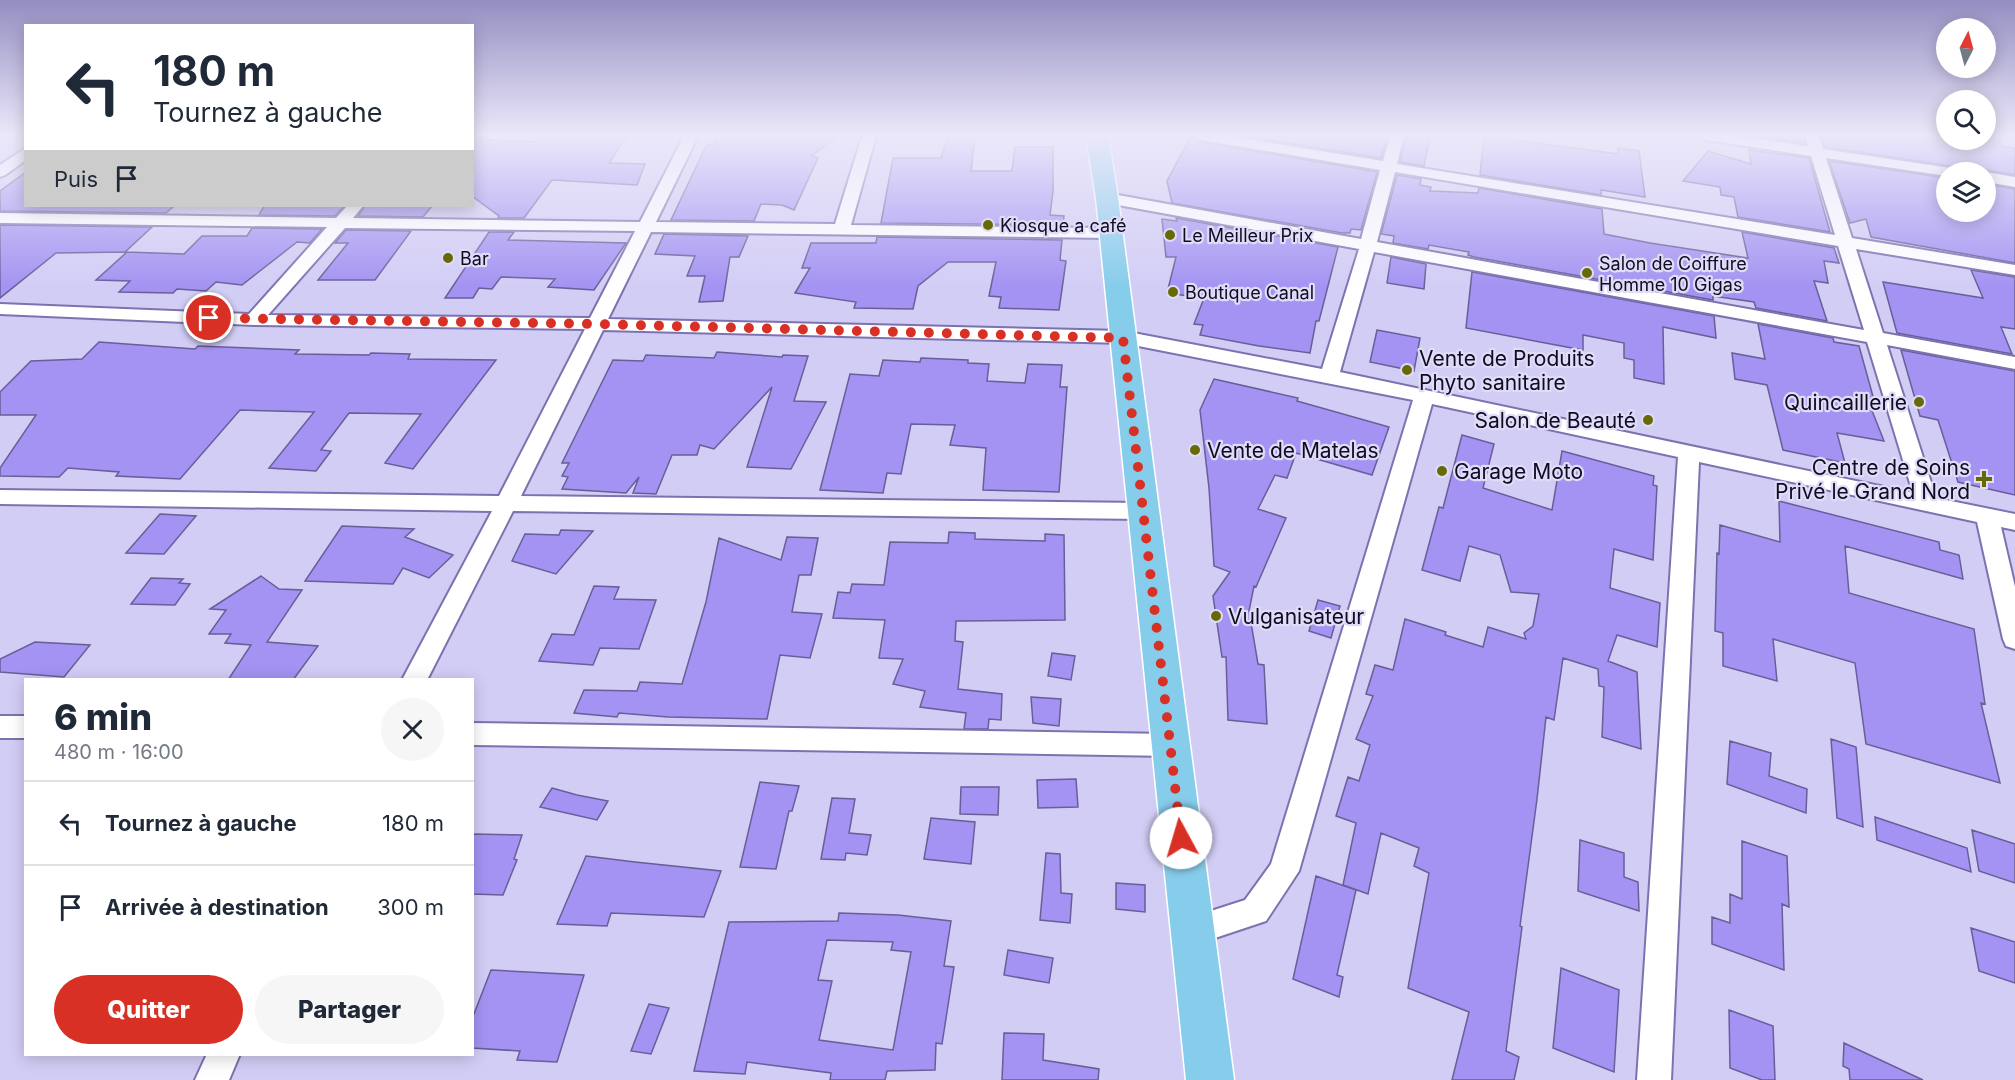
<!DOCTYPE html>
<html lang="fr">
<head>
<meta charset="utf-8">
<style>
  body { margin:0; font-family:Inter,sans-serif; background:#f6f6f7; color:#1f2937; height:100vh; display:flex; flex-direction:column; font-size:22px; white-space:nowrap }
  * { box-sizing:border-box; margin:0 }
  p { font-size:20px; color:#747a83 }
  .icon { flex:none; width:33px; height:33px; fill:none; stroke:currentColor; stroke-width:2; stroke-linecap:round; stroke-linejoin:round }
  .map { position:relative; flex:1; overflow:hidden }
  .details { position:absolute; left:24px; top:678px; width:450px; height:378px; display:flex; flex-direction:column; background:#fff; border-radius:0px; box-shadow:0 3px 15px #0003 }
  .details>* { flex:none }
  .guide { position:absolute; left:24px; top:24px; width:450px; height:183px; border-radius:0px; box-shadow:0 3px 15px #0003; background:#fff; color:#1f2937; overflow:hidden }
  .needle { width:39px; rotate:6deg }
  .fabs { position:absolute; left:1936px; top:18px; display:grid; gap:12px }
  .fabs a { display:grid; place-items:center; width:60px; height:60px; border-radius:50%; background:#fff; box-shadow:0 3px 15px #0003; font-size:30px }
  .pin { position:absolute; display:grid; place-items:center; width:51px; height:51px; color:#fff; margin:-26px; border:3px solid #fff; border-radius:50%; box-shadow:0 2px 6px #0007 }
  .me { position:absolute; width:66px; margin:-33px; rotate:354deg; stroke-linejoin:round; filter:drop-shadow(0 0 4px #0008) }
  .turn { display:flex; align-items:center; gap:21px; height:126px; padding:0 30px; font-size:27px }
  .turn .icon { width:78px; height:78px; stroke-width:2.5 }
  .turn b { display:block; font-size:42px; line-height:51px }
  .then { display:flex; align-items:center; height:57px; padding:0 30px; background:#0003; gap:12px; font-size:22px }
  .round { display:grid; place-items:center; flex:none; width:63px; height:63px; border-radius:32px; background:#f6f6f7 }
  .head { display:flex; align-items:center; justify-content:space-between; height:102px; padding:0 30px }
  h1 { font-size:36px; font-weight:800; line-height:45px }
  .action { display:flex; gap:12px; margin-top:auto; padding:12px 30px }
  .action a { flex:1; height:69px; border-radius:36px; background:#d93025; color:#fff; font-size:24px; font-weight:800; line-height:69px; text-align:center }
  .action a+a { background:#f6f6f7; color:#1f2937 }
  ul { padding:0; list-style:none }
  li { display:flex; align-items:center; gap:18px; height:84px; padding:0 30px; border-top:2px solid #e0e1e3 }
  li div { flex:1 }
  li b { display:block; font-size:22px }
  li em { font-style:normal }
  .map>svg:first-child { display:block }
</style>
</head>
<body>
<div class="map">
<svg width="2015" height="1080" viewBox="0 0 2015 1080">
  <rect width="100%" height="100%" fill="#d2cdf5"/>
  <path fill="#a493f2" stroke="#685e99" stroke-width="1.5" fill-rule="evenodd" d="M541,136H627L609,163L645,164L637,185L552,180L524,218H498L499,216L472,196V139L537,142Z
    M749,136H837L812,156L818,158L794,210L782,205L761,204L754,221L671,220L707,144L713,145L716,139H747Z
    M948,136H975L971,171H1012L1015,147H1053V191L1050,215L1064,216L1063,225L881,223L893,158H941Z
    M1191,136L1201,142L1377,172L1361,230L1351,229L1350,233H1342L1172,203L1167,181Z
    M1243,136H1388L1381,158Z
    M1406,136H1430L1424,166L1400,162Z
    M1484,136L1618,154V148L1639,151L1645,197L1601,190V195L1480,175Z
    M1758,136H1803L1805,143L1758,137Z
    M1821,136L1998,140L2002,146L2015,148V175L1986,170L1984,172H1961L1957,167L1825,147Z
    M1749,150L1809,158L1830,232L1738,217L1734,197L1721,195L1720,187L1683,181L1708,151L1751,164Z
    M1829,161L1947,178V212H1986V184L2015,189V263L1871,237L1866,219L1850,223Z
    M26,172V206H174L166,213L0,211V191Z
    M1397,175L1421,179L1420,185L1431,187L1430,191L1478,193L1479,188L1602,209L1604,234L1650,243L1748,258L1742,232L1834,248L1839,263L1824,261L1828,283L1814,281L1827,321L1756,308L1754,302L1713,296V300L1474,257L1468,255L1469,252L1429,245L1428,249L1393,243L1394,236L1381,234Z
    M264,206H344L335,216L259,215Z
    M365,206H432L423,217L358,216Z
    M1176,218L1338,247L1319,321H1316L1310,353L1259,346L1200,335L1203,325L1194,324L1204,298L1167,293L1176,257H1166L1162,219L1177,221Z
    M0,225L152,227L125,252L56,253L0,298Z
    M252,228L322,229L310,243L297,242L242,285L216,282L206,291L177,289L173,293L119,292L130,281L96,280L127,252L184,254L202,236H247Z
    M346,230L411,231L375,280H318L348,243H335Z
    M489,232H514L508,240L626,243L594,290L548,287L555,279L501,277L492,289L479,288L473,298H445Z
    M664,234L748,236L739,257H730L723,301L699,302L705,276H687L695,256L655,254Z
    M877,237L1062,240L1060,260L1066,261L1059,310L999,308L1001,297L989,296L996,262H948L918,286L913,309L854,308L856,302L795,293L810,268H802L811,243H876Z
    M1391,257L1426,264L1424,289L1387,283Z
    M1971,270L2015,277V329L2001,327L2012,354L1897,333L1883,282L1983,298Z
    M1472,272L1714,316L1716,338L1663,327L1664,384L1634,378V360L1624,358V343L1583,335V350L1466,328Z
    M1758,324L1833,338L1834,342L1859,346L1874,400L1867,398L1884,441L1837,433L1845,463L1783,450L1767,385L1735,379L1732,353L1765,359Z
    M1377,330L1420,338L1414,371L1370,362Z
    M99,342L195,349L198,346L299,350L295,354L369,355L371,353L410,354L408,359L496,360L413,469L385,463L421,414L349,413L321,450L331,451L316,471L269,468L314,412L240,410L180,479L116,476L119,472L68,468L59,477L0,476V468L36,415H0V392L31,361L82,359Z
    M1901,350L2015,371V495L1958,482L1938,420L1920,416Z
    M717,352L782,357L783,355L808,356L794,401L826,402L791,469L747,467L772,387L714,449L700,445L697,455H672L656,494L633,493L639,477L626,493L562,489L568,477L562,476L569,463H562L613,360L643,361L646,355L714,358Z
    M921,358L968,360V363L989,364L987,381L1025,383L1028,364L1062,365L1060,387H1067L1059,492L983,490L986,448L950,445L955,425L911,424L901,474L887,473L883,493L820,490L850,374L879,376L883,360L920,362Z
    M1214,379L1298,398L1297,401L1389,427L1372,475L1296,453L1287,478L1275,475L1258,509L1286,518L1256,587L1254,586L1249,611L1258,664L1264,665L1267,724L1228,720L1226,657H1222L1213,596L1230,572L1214,566L1209,488L1200,410Z
    M1462,435L1494,444L1483,488L1552,510L1562,451L1654,476L1653,485L1657,486L1653,560L1614,549L1610,588L1660,603L1657,647L1617,635L1608,661L1637,672L1641,749L1602,737L1604,687L1599,686L1598,669L1563,658L1554,720L1546,717L1537,799L1520,926L1522,927L1506,1051L1519,1057L1514,1080H1452L1469,1012L1408,988L1429,873L1414,866L1419,848L1381,833L1368,894L1343,885L1356,823L1336,816L1348,777L1359,781L1370,745L1356,739L1373,696L1366,694L1375,665L1393,670L1405,619L1446,632L1445,635L1483,647L1488,627L1526,639L1524,633L1533,626L1539,594L1511,592L1500,555L1469,546L1460,581L1422,570L1439,507L1443,508Z
    M1779,501L1939,542L1940,550L1959,555L1963,579L1845,546L1849,593L1974,629L1985,704L1981,703L2000,783L1866,744L1855,663L1773,639L1777,681L1723,666V633L1715,631L1717,553L1719,554L1720,525L1780,542Z
    M160,514L196,516L164,554L126,553Z
    M342,526L414,529L405,537L453,555L429,578L403,568L393,584L305,581Z
    M561,530L593,531L556,574L512,561L525,534L559,535Z
    M949,532L975,533V539L1045,541V534L1064,535L1065,620L956,621L955,641L963,642L958,689L1002,694L1001,720L989,719L988,729H964L966,713L920,707L925,691L893,684L903,659L879,658L885,620L833,618L838,592L850,593L852,584L884,585L890,542L948,543Z
    M787,537L818,538L811,575H799L792,612L822,614L810,658L780,655L767,719L668,717L619,713L617,717L574,713L584,690L637,691L640,682L682,684L706,602L719,538L781,560Z
    M261,576L279,589L302,590L267,642L318,646L293,680H228L251,645L225,643L231,634H209L226,610L210,609Z
    M151,578L183,579L179,583L190,584L175,605L131,604Z
    M594,586L619,587L614,599L656,600L639,649L600,648L593,665L539,661L552,634L574,635Z
    M1318,600L1340,606L1331,638L1309,631Z
    M35,642L90,645L64,677L0,672V659Z
    M1052,653L1075,656L1071,680L1048,676Z
    M1031,697L1061,699L1059,726L1033,723Z
    M1831,739L1856,747L1863,827L1837,818Z
    M1730,741L1771,753L1769,776L1807,789L1806,813L1727,784Z
    M1076,779L1078,807L1038,808L1037,780Z
    M760,782L799,786L792,811H789L776,869L740,867Z
    M961,787H999L998,815L960,814Z
    M552,788L577,795L608,801L597,820L540,807Z
    M832,798L855,799L849,833L871,835L867,855L846,853L845,860L821,859Z
    M1875,817L1967,848L1971,872L1877,840Z
    M931,818L975,822L971,864L924,859Z
    M1972,830L2015,844V883L1979,871Z
    M472,834L522,835L514,859L517,860L503,895L472,894Z
    M1580,840L1624,853V877L1638,882L1639,911L1578,891Z
    M1742,841L1787,856L1789,907L1782,904L1784,970L1712,944V917L1730,923V894L1742,899Z
    M1046,853L1060,854L1061,893L1072,894L1070,923L1040,920Z
    M586,856L635,862L721,871L704,917L611,913L607,926L557,924Z
    M1316,876L1356,890L1337,975L1343,977L1339,997L1293,979Z
    M1116,883L1145,885V912L1116,909Z
    M839,913L898,915L951,921L944,966L954,967L942,1044L936,1043L935,1070L887,1071L885,1080H830L831,1073L747,1062L745,1074L694,1071L729,922L838,921ZM827,940L893,942L891,950L911,952L893,1050L819,1040L832,981L818,980Z
    M1971,928L2015,942V983L1979,971Z
    M1008,950L1053,958L1049,983L1004,975Z
    M1561,968L1619,990L1614,1072L1553,1048Z
    M491,970L584,975L557,1062L517,1060L520,1051L472,1048V1019Z
    M649,1004L669,1008L651,1054L631,1051Z
    M1729,1010L1773,1026L1775,1080H1762L1730,1068Z
    M1004,1033L1044,1034L1043,1060L1099,1069L1098,1080H1002Z
    M1844,1043L1923,1080H1850L1849,1069L1843,1066Z"/>
  <g fill="none" stroke-linecap="round" stroke-linejoin="round">
    <defs>
      <path id="minor" d="M684,136H698L656,222L835,224L862,136H876L851,225L1111,228L1119,233L1111,238L651,232L608,319L1123,331L1322,369L1359,249L1107,203L1099,198L1101,195L1107,193L1361,239L1380,170L1201,140L1194,136H1228L1383,161L1390,136H1404L1397,164L1835,235L1811,156L1707,140L1700,136H1737L1808,146L1805,136H1819L1823,149L1957,169L1959,172H1947V176L1826,158L1852,238L2015,265V275L1856,249L1883,333L2015,357V369L1887,345L1936,498L2015,514V530L2001,527L2015,587V649L2006,646L2003,639L1977,522L1699,462L1671,1080H1637L1678,457L1432,404L1299,871L1266,921L1191,946L1180,941L1176,931L1180,921L1245,900L1271,864L1413,400L1123,343L603,330L521,496L1143,503L1151,506L1154,511L1151,516L1143,519L513,511L427,680H402L492,511L0,504V490L499,496L585,329L254,325L0,314V304L249,314L327,227L0,223V213L336,218L347,206H363L353,218L640,222ZM1395,172L1838,246L1864,330L1377,242ZM345,228L635,231L590,318L268,315ZM1374,252L1867,342L1913,493L1340,372Z
        M26,148V160L5,175L0,177V165Z
        M1986,172L2015,177V187L1986,182Z
        M0,716H26V738H0Z
        M472,723L1170,734L1179,737L1183,745L1179,753L1170,756L472,745Z
        M207,1054H240L229,1080H195Z"/>
      <path id="primary" d="M1086,136H1108L1118,198L1234,1080H1186L1096,198Z"/>
    </defs>
    <use href="#minor" stroke="#7c72af" stroke-width="4"/>
    <use href="#primary" stroke="#fff" stroke-width="3"/>
    <use href="#minor" fill="#fff" fill-rule="evenodd"/>
    <use href="#primary" fill="#86cdeb" fill-rule="evenodd"/>
  </g>
  <linearGradient id="sky" x2="0" y2="1"><stop stop-color="#948ec1"/><stop offset="0.47" stop-color="#ebe8fa"/><stop offset="1" stop-color="#ebe8fa" stop-opacity="0"/></linearGradient>
  <rect width="2015" height="287" fill="url(#sky)"/>
  <g fill="none" stroke-linecap="round" stroke-linejoin="round">
    <path stroke="#d93025" stroke-width="10" stroke-dasharray="0 18" d="M209,318L597,324L1123,338L1181,838"/>
  </g>
  <g fill="#676907" stroke="#dfdcf7" stroke-width="2">
    <circle cx="988" cy="225" r="6"/>
    <circle cx="1170" cy="235" r="6"/>
    <circle cx="448" cy="258" r="6"/>
    <circle cx="1587" cy="273" r="6"/>
    <circle cx="1173" cy="292" r="6"/>
    <circle cx="1407" cy="370" r="6"/>
    <circle cx="1919" cy="402" r="6"/>
    <circle cx="1648" cy="420" r="6"/>
    <circle cx="1195" cy="450" r="6"/>
    <circle cx="1442" cy="471" r="6"/>
    <path d="M1981 470h6v6h6v6h-6v6h-6v-6h-6v-6h6z"/>
    <circle cx="1216" cy="616" r="6"/>
  </g>
  <g text-anchor="middle" dominant-baseline="central" stroke-width="4.5" stroke-linejoin="round" paint-order="stroke">
    <g font-size="18" fill="#100b22" stroke="#dfdcf7" text-anchor="start">
      <text x="1000" y="225">Kiosque a café</text>
      <text x="1182" y="235">Le Meilleur Prix</text>
      <text x="460" y="258">Bar</text>
      <text x="1599" y="263">Salon de Coiffure<tspan x="1599" dy="21">Homme 10 Gigas</tspan></text>
      <text x="1185" y="292">Boutique Canal</text>
    </g>
    <g font-size="21" fill="#100b22" stroke="#dfdcf7" text-anchor="start">
      <text x="1419" y="358">Vente de Produits<tspan x="1419" dy="24">Phyto sanitaire</tspan></text>
      <text x="1907" y="402" text-anchor="end">Quincaillerie</text>
      <text x="1636" y="420" text-anchor="end">Salon de Beauté</text>
      <text x="1207" y="450">Vente de Matelas</text>
      <text x="1970" y="467" text-anchor="end">Centre de Soins<tspan x="1970" dy="24">Privé le Grand Nord</tspan></text>
      <text x="1454" y="471">Garage Moto</text>
      <text x="1228" y="616">Vulganisateur</text>
    </g>
  </g>
</svg>
<div class="fabs">
<a><svg class="needle" viewBox="-14 -14 28 28"><path d="M0-13l5 13h-10z" fill="#e53935"/><path d="M0 13l5-13h-10z" fill="#747a83"/></svg></a>
<a><svg class="icon" aria-label="search" viewBox="0 0 24 24"><circle cx="10" cy="10" r="6"/><path d="M15 15l6 6"/></svg></a>
<a><svg class="icon" aria-label="layers" viewBox="0 0 24 24"><path d="M12 4l9 5-9 5-9-5zM3 14l9 5 9-5"/></svg></a>
</div>
<div class="pin" style="left:209px;top:318px;background:#d93025"><svg class="icon" aria-label="arrive" viewBox="0 0 24 24"><path d="M6 21V4h12l-3 4 3 4H6"/></svg></div>
<svg class="me" style="left:1181px;top:838px" viewBox="-20 -20 40 40"><circle r="19" fill="#fff"/><path d="M0-13L10 11 0 6-10 11z" fill="#d93025"/></svg>
<div class="guide">
<div class="turn"><svg class="icon" aria-label="left" viewBox="0 0 24 24"><path d="M17 20v-9H6M10 6l-5 5 5 5"/></svg><div><b>180 m</b>Tournez à gauche</div></div>
<div class="then">Puis<svg class="icon" aria-label="arrive" viewBox="0 0 24 24"><path d="M6 21V4h12l-3 4 3 4H6"/></svg></div>
</div>
<section class="details">
<div class="head"><div><h1>6 min</h1><p>480 m · 16:00</p></div><a class="round"><svg class="icon" aria-label="close" viewBox="0 0 24 24"><path d="M6 6l12 12M18 6L6 18"/></svg></a></div>
<ul>
<li><svg class="icon" aria-label="left" viewBox="0 0 24 24"><path d="M17 20v-9H6M10 6l-5 5 5 5"/></svg><div><b>Tournez à gauche</b></div><em>180 m</em></li>
<li><svg class="icon" aria-label="arrive" viewBox="0 0 24 24"><path d="M6 21V4h12l-3 4 3 4H6"/></svg><div><b>Arrivée à destination</b></div><em>300 m</em></li>
</ul>
<div class="action"><a>Quitter</a><a>Partager</a></div>
</section>
</div>
</body>
</html>
